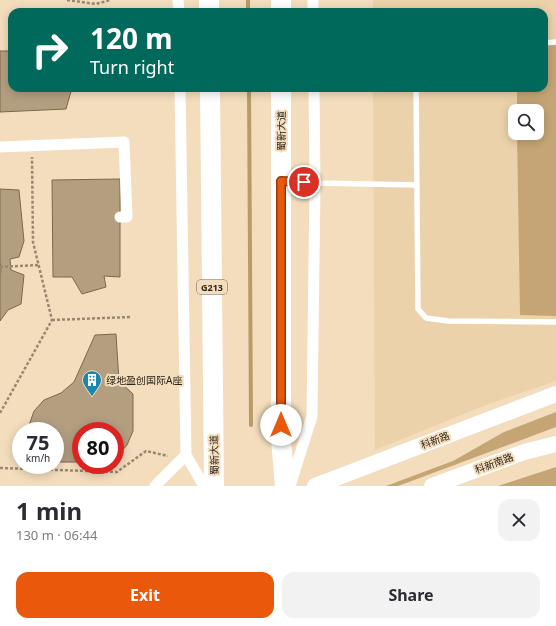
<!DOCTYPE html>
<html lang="en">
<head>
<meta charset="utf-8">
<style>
  body { margin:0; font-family:"Noto Sans","Noto Sans SC",sans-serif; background:#f2f2f3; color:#2b2b33; height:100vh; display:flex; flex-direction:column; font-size:15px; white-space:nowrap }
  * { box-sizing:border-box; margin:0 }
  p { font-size:13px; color:#7c7c81 }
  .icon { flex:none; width:22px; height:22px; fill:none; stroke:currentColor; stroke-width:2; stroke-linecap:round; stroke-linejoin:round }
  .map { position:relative; height:486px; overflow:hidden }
  .sheet { display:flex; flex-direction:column; background:#fff; flex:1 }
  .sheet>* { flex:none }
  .banner { position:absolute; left:8px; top:8px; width:540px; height:84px; border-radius:12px; box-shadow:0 2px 10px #0003; background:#00695c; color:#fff; overflow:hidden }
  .fabs { position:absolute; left:508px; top:104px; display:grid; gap:8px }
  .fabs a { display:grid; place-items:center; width:36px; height:36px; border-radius:8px; background:#fff; box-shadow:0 2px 10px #0003; font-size:20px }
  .speed { position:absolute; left:12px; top:422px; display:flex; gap:8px; font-size:20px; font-weight:700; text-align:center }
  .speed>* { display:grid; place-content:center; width:52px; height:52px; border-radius:50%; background:#fff; box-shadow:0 2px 10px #0003; line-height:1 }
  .speed small { font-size:10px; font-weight:400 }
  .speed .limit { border:6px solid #d22; background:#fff; color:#111 }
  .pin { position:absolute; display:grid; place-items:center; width:34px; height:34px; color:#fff; margin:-17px; border:2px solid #fff; border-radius:50%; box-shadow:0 1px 4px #0007 }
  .me { position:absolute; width:44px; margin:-22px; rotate:0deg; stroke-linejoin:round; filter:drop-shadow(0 0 3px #0008) }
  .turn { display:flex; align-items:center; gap:14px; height:84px; padding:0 16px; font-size:18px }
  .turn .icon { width:52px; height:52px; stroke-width:2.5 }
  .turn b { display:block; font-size:28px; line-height:34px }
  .round { display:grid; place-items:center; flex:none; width:42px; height:42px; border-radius:12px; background:#f2f2f3 }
  .summary { display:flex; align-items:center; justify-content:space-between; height:68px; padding:0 16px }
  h1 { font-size:24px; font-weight:700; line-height:30px }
  .action { display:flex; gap:8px; margin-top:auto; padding:8px 16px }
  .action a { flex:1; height:46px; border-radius:12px; background:#ea580c; color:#fff; font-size:16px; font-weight:700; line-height:46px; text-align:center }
  .action a+a { background:#f2f2f3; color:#2b2b33 }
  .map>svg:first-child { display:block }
</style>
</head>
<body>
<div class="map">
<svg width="556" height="486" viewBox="0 0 556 486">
  <rect width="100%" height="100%" fill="#f3ddbd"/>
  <path fill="#ebd2ab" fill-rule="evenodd" d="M373,0H556V381L486,405L375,450L373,88H544V12H373ZM515,111H537V133H515Z"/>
  <path fill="#c5a575" d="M556,44V316L520,315L517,133H537V111H517V88H544V45Z
    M556,412V427L398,486H386L453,461L504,432Z
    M556,467V486H498Z"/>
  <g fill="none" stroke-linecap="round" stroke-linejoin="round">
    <path stroke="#b99a6a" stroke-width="4" d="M248,0V12
      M249,88L251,425"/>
  </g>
  <path fill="#b39e80" stroke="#7b684b" d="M0,51H12V88H72L66,109L0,112Z
    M120,179V277L104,276L106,287L82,294L72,277H53L52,180Z
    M0,189L19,190L24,241L19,257L10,259L11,270L24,275L21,304L8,310L0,321V272H1L0,261Z
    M116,334L119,381L133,394V431L127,445L120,453L115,456V431H81V462H55V431H27L34,411L44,400L61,393L74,382L95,335Z"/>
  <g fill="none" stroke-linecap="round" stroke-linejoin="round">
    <path stroke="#988872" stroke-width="2.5" stroke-dasharray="3 2" stroke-linecap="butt" d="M67,0L96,4L110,0
      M0,267L39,265
      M52,320L131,317
      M0,413L52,320L33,242L32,157
      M0,468L117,472L146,451L168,456"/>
    <path stroke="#fff" stroke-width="5.5" d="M544,43L556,42
      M416,88L418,309L426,318L448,321L556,322
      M285,181L315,183L417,185"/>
    <path stroke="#fff" stroke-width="11" d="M178,0L179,12
      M313,0V12
      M180,88L186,455L204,486
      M0,147L124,142L127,217H120
      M155,486L186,455
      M290,486L312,416L315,183L314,88"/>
    <path stroke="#fff" stroke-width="16" d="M315,486L556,394
      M432,486L524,452L556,444"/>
    <path stroke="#fff" stroke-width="20" d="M209,0V12
      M281,12V0
      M210,88L214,486
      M281,88V440L285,486"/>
  </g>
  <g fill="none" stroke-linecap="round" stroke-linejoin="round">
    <defs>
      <path id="route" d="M281,425V181L304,182"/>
    </defs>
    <use href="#route" stroke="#983908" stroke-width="10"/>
    <use href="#route" stroke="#ea580c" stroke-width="7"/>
  </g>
  <defs>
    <symbol id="building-pin" viewBox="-11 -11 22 30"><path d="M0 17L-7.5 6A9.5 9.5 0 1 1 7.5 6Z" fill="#1988ae" stroke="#f3ddbd"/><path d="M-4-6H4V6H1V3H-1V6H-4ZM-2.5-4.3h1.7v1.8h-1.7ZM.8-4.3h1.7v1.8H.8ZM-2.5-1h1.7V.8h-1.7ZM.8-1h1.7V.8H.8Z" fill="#fff"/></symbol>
  </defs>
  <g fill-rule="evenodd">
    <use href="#building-pin" x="81" y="369" width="22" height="30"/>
  </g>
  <g text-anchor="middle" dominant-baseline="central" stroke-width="4" stroke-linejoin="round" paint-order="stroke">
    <rect fill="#f3ddbd" stroke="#695d4b" stroke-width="1" x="197" y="280" width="30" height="14" rx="3"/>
    <g font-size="9" font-weight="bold" fill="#2e261a">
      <text x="212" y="287">G213</text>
    </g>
    <g font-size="10" fill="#2e261a" stroke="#f3ddbd">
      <text transform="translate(281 131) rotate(-90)">蜀新大道</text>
      <text transform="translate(435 440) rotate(-21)">科新路</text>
      <text transform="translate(214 455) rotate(-91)">蜀新大道</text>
      <text transform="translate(494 463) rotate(-20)">科新南路</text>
    </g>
    <g font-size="10" fill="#2e261a" stroke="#f3ddbd" text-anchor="start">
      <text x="106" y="380">绿地盈创国际A座</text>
    </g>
  </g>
</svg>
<div class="fabs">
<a><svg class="icon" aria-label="search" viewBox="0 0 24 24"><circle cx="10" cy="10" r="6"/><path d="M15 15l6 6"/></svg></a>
</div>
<div class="speed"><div>75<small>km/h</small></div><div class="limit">80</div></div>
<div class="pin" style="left:304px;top:182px;background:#d93025"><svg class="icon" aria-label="arrive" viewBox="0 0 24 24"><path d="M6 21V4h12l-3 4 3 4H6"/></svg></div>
<svg class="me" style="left:281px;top:425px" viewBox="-20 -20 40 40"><circle r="19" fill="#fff"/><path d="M0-13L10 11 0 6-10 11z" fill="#ea580c"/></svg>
<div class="banner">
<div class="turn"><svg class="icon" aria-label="right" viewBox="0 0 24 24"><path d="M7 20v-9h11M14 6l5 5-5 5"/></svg><div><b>120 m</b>Turn right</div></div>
</div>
</div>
<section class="sheet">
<div class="summary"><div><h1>1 min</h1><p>130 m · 06:44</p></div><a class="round"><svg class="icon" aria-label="close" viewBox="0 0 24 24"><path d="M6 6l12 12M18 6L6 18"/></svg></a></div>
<div class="action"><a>Exit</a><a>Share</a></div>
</section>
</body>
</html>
